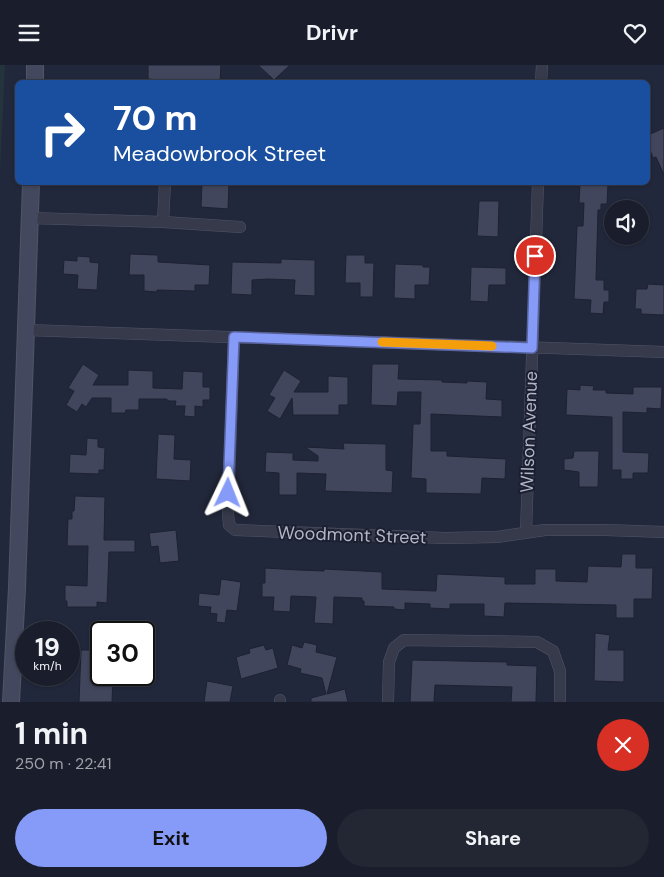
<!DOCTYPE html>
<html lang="en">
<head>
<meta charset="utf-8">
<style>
  body { margin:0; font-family:"DM Sans",sans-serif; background:#232734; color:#f1f3f6; height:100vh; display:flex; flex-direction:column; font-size:19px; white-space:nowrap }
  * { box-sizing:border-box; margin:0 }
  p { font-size:16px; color:#9fa2a9 }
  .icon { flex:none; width:28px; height:28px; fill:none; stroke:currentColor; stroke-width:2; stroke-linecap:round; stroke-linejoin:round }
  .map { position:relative; height:637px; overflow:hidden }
  .drawer { display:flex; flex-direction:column; background:#1a1e2c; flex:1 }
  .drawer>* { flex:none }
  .banner { position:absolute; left:15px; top:15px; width:635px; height:105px; border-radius:8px; box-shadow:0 1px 4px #0004,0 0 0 1px #383c48; background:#1a4fa0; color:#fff; overflow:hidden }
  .controls { position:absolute; left:604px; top:135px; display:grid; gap:10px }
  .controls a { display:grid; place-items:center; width:45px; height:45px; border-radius:50%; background:#1a1e2c; box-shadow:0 1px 4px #0004,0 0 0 1px #383c48; font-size:25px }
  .speed { position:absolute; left:15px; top:556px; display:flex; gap:10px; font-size:25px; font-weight:700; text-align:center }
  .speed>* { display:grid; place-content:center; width:65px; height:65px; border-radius:50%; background:#1a1e2c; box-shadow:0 1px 4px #0004,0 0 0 1px #383c48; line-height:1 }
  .speed small { font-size:12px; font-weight:400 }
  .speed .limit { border:2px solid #111; border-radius:8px; background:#fff; color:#111 }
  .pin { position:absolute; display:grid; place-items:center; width:42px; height:42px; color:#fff; margin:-21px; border:2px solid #fff; border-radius:50%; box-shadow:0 1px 5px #0007 }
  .me { position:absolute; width:55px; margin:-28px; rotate:2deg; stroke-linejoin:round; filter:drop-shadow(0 0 4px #0008) }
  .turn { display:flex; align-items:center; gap:18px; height:105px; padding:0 15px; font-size:22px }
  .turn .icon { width:65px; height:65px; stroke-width:2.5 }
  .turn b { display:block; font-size:35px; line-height:42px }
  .round { display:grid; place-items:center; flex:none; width:52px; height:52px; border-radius:26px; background:#232734 }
  .overview { display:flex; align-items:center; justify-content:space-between; height:85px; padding:0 15px }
  h1 { font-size:30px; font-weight:700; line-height:38px }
  .primary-button { display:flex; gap:10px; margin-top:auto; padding:10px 15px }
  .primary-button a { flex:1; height:58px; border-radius:30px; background:#869af7; color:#111; font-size:20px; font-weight:700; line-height:58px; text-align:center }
  .primary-button a+a { background:#232734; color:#f1f3f6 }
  header { display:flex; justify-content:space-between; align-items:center; height:65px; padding:0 15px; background:#1a1e2c; font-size:22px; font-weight:700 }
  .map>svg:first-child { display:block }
</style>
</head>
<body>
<header><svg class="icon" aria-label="menu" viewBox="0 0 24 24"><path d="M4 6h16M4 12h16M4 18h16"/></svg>Drivr<svg class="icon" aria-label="heart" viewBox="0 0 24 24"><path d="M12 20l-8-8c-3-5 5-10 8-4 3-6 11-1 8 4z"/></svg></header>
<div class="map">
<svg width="664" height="637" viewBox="0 0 664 637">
  <rect width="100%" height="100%" fill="#22283b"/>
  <path fill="#24343c" d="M0,0H5L0,105Z"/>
  <path fill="#41465d" stroke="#1d2132" d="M148,0H221L220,18H158V15L148,14Z
    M258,0H290L274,15Z
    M664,63V110L656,92L653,93L648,80V70Z
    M202,118H229L228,144L201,142Z
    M580,118L608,119L607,139H601V145H598L596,215H604V225H609V237H604L603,249L590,248L591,235L574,234L577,161H583L584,138H579Z
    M479,136H499L498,172L477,171Z
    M130,189L158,190V197L210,200L209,220H195V226L157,225V227L144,226V210H129Z
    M346,190H365V198H374L373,232H360V218H345Z
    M77,191L90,192V197L99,198L97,225L77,224L78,210L63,209L64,195L77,196Z
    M281,194L315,195V231L294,230L295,215L268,214L252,215V230L231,229L232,197L281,198Z
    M395,199L423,200V202H430L429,220H415V234L394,233Z
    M471,202L506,203V220H489L488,237L470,236Z
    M648,219L664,220V250L641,249V244H635L636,224H647Z
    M83,299L99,310L93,320H128V305L153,306V323L182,324L183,306L203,307V322H210V335H203V342L195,341V352L184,351L185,341H175L176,336H169L166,334H139V345H126L125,348H111V333H92L86,342L82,339L77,347L66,340L74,326L68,323Z
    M372,299H399L398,314L442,315V317L467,318V316L487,317L486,334L502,335V352L431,349V386H447V391L506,394L505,414L482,413L481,429L426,428V414L411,413L413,359H420L421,327H398L397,341L371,340Z
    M284,305L301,316L294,327H328V311L348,312V340H339V350H293L292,333L280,354L267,346L275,333L269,330Z
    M580,320L594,321L593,325H606V328L633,329V322H662L661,344L647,343V348L623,347V387L649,388L648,408H633V414H621V405H612V352L566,350L567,324L580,325Z
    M158,369L175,370L174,394L191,395L190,416L156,414Z
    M87,373L98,374V382L105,383L104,405H99V409L69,408L70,389L86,390Z
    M343,378L386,379V405L393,406L392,428L325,426L326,409L297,408V430H279V408L265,407L266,387L293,388V395L318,396V391L305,382L344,384Z
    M574,386H599L598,422H579V407L564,405V394L573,393Z
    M75,431L105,432L104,475H135V487H109L107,538L97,537V542H67V536H65V520L87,521L88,481H67L68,454H72V446H74Z
    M176,465L179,496L160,498L158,481L151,482L149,468Z
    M622,489H636V503H653L652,534H634V553H616V540L505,538L504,552L484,551V539H450V544L430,543V539L405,538V545L394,544V542L364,541V536H362V533L334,532L333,559L314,558L316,532L291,531L290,547L273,546L274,532H262V518H265V503L298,505L324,506V504L382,507V524L436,526L437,509L505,512V519H535V504H556V516L587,517L588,501L621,502Z
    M221,514L241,517L237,546L227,545L225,558L216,557L217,549L210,548L211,542L198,541L199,528L219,530Z
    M595,568L610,570L608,585H624V617L594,616Z
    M304,577L317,580L316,587L337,592L327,629L345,624L348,637H311V633L326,629L322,613L300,608L301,604L287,600L292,580L302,583Z
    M264,580L266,585L273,583L278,603L241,614L236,592L250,588L249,584Z
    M81,585H101V610H113L112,637H79Z
    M412,595L507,597V600L537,601L536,637H511L512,622L435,620L434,637H410Z
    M207,616L233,621L230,637H204Z"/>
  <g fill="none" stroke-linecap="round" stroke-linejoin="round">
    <defs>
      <path id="minor" d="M541,18L542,0
        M30,153L163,157L240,162
        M163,157L165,118
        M27,265L664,287
        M234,272L228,448L229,460L235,465L445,473L497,472L545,465H606L664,467
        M526,467L538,118
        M280,637V635
        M388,637L389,597L394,583L404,575L537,577L553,586L560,606V637"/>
      <path id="secondary" d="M35,18V0
        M11,637L17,523L31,118"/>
    </defs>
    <use href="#minor" stroke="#515566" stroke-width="12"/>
    <use href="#secondary" stroke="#515566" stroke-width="18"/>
    <use href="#minor" stroke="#363a4b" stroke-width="11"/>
    <use href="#secondary" stroke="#44485e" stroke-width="16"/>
  </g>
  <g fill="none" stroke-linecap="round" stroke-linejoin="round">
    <defs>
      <path id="route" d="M228,428L234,272L532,283L535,191"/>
    </defs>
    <use href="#route" stroke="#5764a1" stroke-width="12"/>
    <use href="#route" stroke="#869af7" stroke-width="9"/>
    <path stroke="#f59e0b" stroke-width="9" d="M382,277L492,281"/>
  </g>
  <g text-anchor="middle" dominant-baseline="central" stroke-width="4" stroke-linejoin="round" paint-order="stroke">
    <g font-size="18" fill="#b1b5c7" stroke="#1b1f30">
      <text transform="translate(529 367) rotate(-88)">Wilson Avenue</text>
      <text transform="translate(352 470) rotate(2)">Woodmont Street</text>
    </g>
  </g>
</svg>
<div class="controls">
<a><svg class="icon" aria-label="sound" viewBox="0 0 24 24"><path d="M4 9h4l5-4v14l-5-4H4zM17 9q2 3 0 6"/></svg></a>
</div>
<div class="speed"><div>19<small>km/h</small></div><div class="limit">30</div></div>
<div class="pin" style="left:535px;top:191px;background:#d93025"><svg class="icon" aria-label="arrive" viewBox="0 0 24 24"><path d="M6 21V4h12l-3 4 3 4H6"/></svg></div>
<svg class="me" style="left:228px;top:428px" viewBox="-20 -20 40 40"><path d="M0-17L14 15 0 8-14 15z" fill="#869af7" stroke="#fff" stroke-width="4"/></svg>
<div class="banner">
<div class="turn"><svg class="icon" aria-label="right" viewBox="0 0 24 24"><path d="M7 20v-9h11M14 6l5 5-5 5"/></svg><div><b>70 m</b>Meadowbrook Street</div></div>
</div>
</div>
<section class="drawer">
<div class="overview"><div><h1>1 min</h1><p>250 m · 22:41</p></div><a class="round" style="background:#d93025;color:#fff"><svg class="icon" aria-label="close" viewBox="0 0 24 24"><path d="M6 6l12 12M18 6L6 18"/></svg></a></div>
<div class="primary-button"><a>Exit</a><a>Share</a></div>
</section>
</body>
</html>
